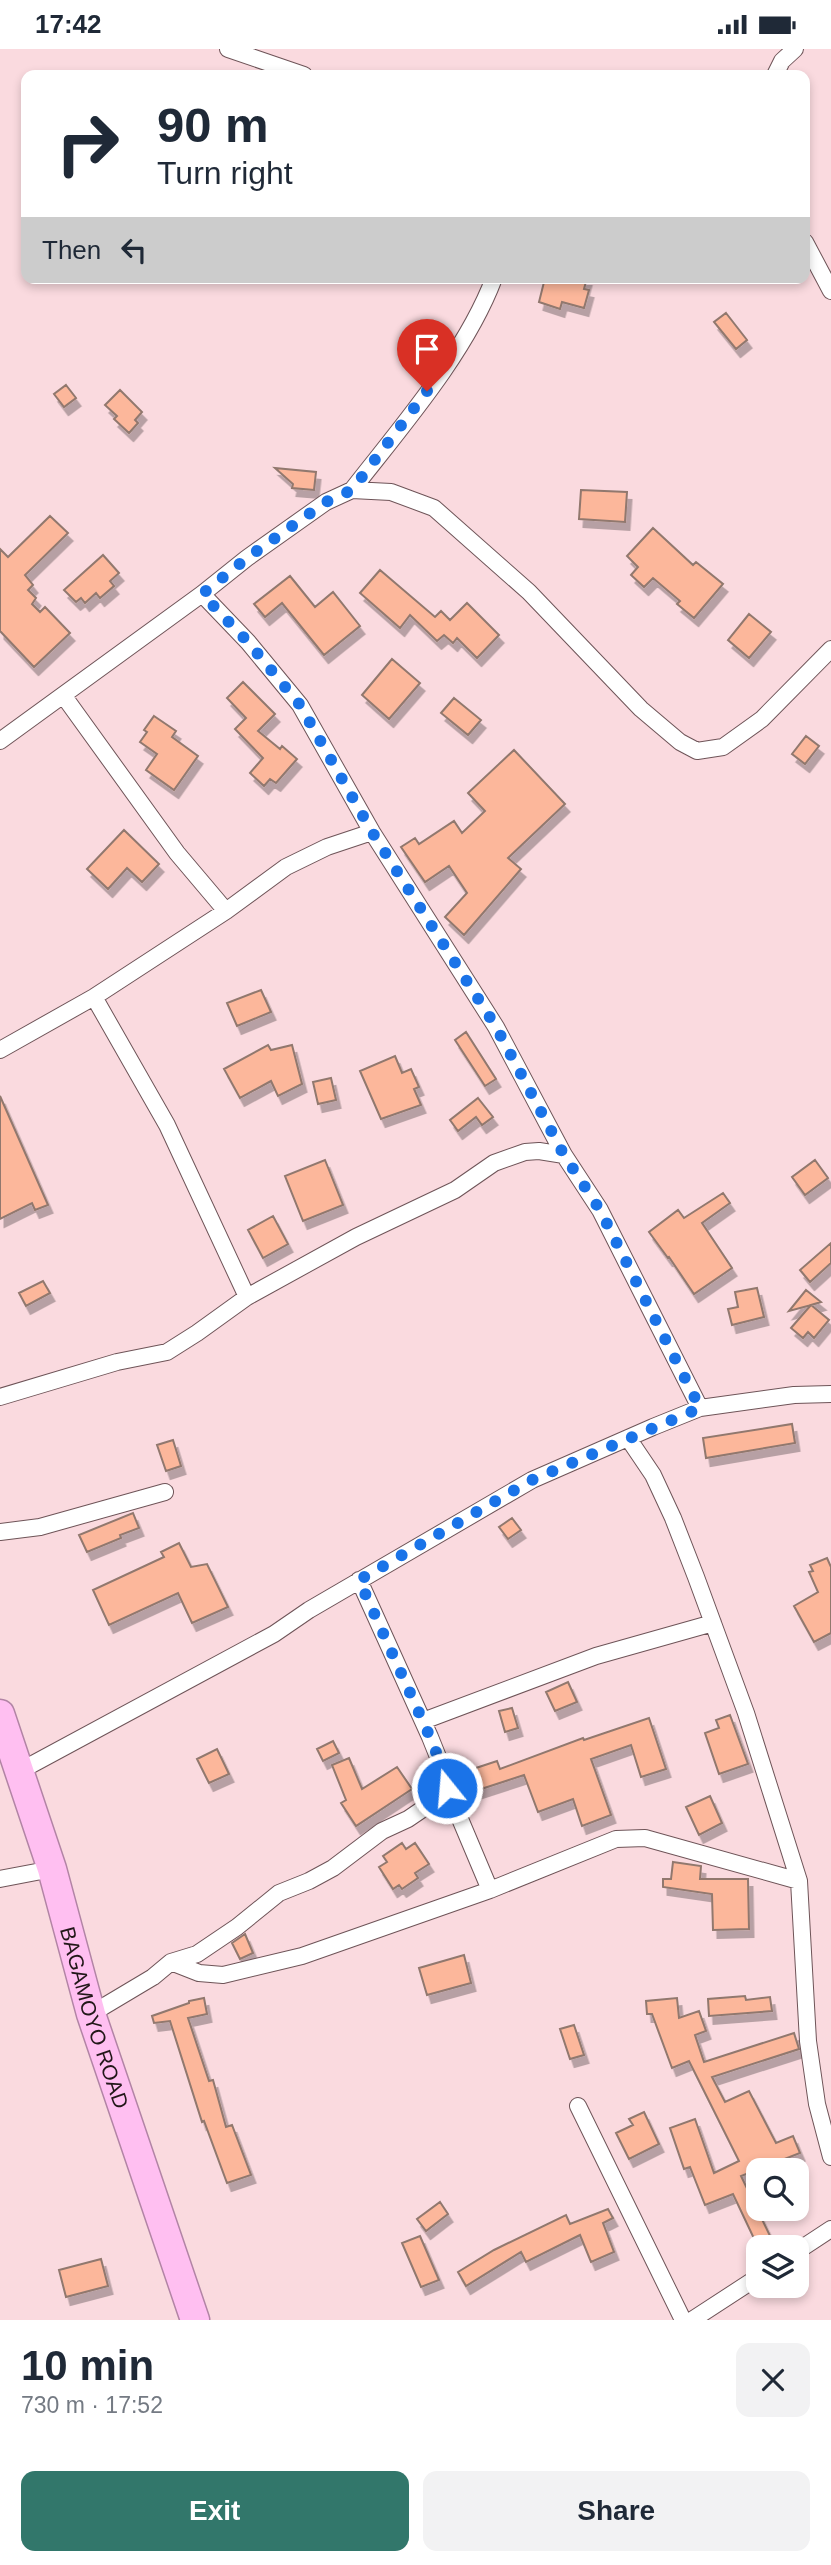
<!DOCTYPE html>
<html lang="en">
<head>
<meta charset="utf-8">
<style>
  body { margin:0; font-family:Helvetica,sans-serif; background:#f2f2f3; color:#1f2937; height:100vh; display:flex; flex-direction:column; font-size:26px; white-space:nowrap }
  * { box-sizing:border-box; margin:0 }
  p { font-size:23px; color:#747a83 }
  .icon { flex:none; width:38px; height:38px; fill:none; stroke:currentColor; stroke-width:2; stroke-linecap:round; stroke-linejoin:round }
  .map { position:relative; height:2271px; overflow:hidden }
  .sheet { display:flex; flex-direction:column; background:#fff; flex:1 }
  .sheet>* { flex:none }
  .guide { position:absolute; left:21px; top:21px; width:789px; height:214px; border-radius:14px; box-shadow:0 4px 10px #0003; background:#fff; color:#1f2937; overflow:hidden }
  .tools { position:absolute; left:746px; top:2109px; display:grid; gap:14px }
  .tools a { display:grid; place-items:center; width:63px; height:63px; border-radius:14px; background:#fff; box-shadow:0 4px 10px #0003; font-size:35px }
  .pin { position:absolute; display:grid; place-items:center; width:60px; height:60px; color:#fff; margin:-72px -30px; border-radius:50% 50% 50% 0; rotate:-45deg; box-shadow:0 0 7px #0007 }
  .pin .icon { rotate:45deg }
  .me { position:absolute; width:77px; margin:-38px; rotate:343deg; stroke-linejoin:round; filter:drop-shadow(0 0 5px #0008) }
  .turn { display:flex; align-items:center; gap:24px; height:147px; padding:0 21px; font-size:32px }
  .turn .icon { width:91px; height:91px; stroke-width:2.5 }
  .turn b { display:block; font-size:49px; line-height:60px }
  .then { display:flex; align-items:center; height:66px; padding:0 21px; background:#0003; gap:14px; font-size:26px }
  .round { display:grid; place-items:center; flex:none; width:74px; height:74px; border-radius:14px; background:#f2f2f3 }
  .overview { display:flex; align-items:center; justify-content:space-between; height:119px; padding:0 21px }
  h1 { font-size:42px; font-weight:700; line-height:52px }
  .button { display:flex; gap:14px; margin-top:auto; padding:14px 21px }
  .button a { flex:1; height:80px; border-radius:14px; background:#32776b; color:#fff; font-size:28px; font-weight:700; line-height:80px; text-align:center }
  .button a+a { background:#f2f2f3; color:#1f2937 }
  .status { display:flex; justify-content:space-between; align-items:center; height:49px; padding:0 35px; background:#fff; direction:ltr }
  .status svg { height:19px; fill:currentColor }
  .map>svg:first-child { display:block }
</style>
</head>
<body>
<div class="status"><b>17:42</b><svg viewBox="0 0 49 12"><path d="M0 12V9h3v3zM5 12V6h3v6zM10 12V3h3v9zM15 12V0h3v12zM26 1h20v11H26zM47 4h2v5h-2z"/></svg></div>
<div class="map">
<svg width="831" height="2271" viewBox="0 0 831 2271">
  <defs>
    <filter id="shadow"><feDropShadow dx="4.5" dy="8" stdDeviation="0" flood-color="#0004"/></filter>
  </defs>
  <rect width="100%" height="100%" fill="#fadadf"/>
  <path fill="#fcb79b" stroke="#91786e" stroke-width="2" filter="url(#shadow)" d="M545,229H587L584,240L589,241L584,259L562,253L560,260L539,253Z
    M726,264L747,291L736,300L714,273Z
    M66,336L76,349L64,358L54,345Z
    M120,341L142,363L135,371L138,374L129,384L114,370L117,367L105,356Z
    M275,419L316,423L314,441L292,439L293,435Z
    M581,441L627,443L625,473L579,470Z
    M50,467L68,484L25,526L33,536L28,541L36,549L32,555L40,563L45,558L70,584L34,618L0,582V500L8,508Z
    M653,479L693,516L696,513L723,535L694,569L677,555L680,552L653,529L644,538L631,526L638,518L627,507Z
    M103,506L119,524L110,532L114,537L100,549L96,544L85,554L81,549L76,553L64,541Z
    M380,521L435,568L441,562L450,571L467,554L499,586L477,609L457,589L453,594L444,586L437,592L410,566L400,579L360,544Z
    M290,527L315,558L333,543L360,577L324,606L282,554L265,568L254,555Z
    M749,565L771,583L749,609L728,591Z
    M392,610L420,634L389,670L362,646Z
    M243,633L275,665L258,682L280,700L282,697L297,710L276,734L270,730L264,737L250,724L263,709L235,680L246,669L227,649Z
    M454,649L481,671L468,686L441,664Z
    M154,667L176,682L172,688L198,707L174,741L146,721L157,705L140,693L147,683L144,681Z
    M806,687L819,697L805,715L792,705Z
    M514,701L565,755L508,809L521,820L464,886L445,868L467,844L449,817L425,833L401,798L415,789L419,795L454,772L462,784L485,762L468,744Z
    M124,781L159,815L142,833L127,819L108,840L87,820Z
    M261,941L271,963L237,977L227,954Z
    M466,983L496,1030L485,1037L455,991Z
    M268,996L271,1001L292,996L302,1035L278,1047L271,1032L240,1049L224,1020Z
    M395,1007L402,1024L411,1020L419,1038L414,1040L421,1056L381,1070L360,1022Z
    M331,1029L336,1051L318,1055L313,1033Z
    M0,1047L48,1156L35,1161L32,1154L0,1170Z
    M478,1049L493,1068L482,1076L476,1068L458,1082L450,1071Z
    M325,1111L343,1156L303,1172L285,1127Z
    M815,1111L828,1129L805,1146L792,1128Z
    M723,1144L730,1154L702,1174L732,1219L694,1245L669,1208L668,1209L649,1183L678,1161L684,1169Z
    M273,1167L288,1195L263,1209L248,1181Z
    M831,1194V1214L810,1233L800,1221Z
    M43,1232L50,1244L26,1257L19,1244Z
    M757,1239L764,1268L732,1276L728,1260L738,1258L735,1243Z
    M806,1241L821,1253L811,1256L829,1271L814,1289L808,1283L803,1289L791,1279L811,1256L789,1262Z
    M792,1375L795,1394L706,1409L703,1389Z
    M173,1391L181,1417L166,1422L157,1396Z
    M133,1464L139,1479L120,1486L121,1489L87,1503L79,1486Z
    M512,1469L521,1481L508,1490L499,1478Z
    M179,1494L191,1518L207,1515L228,1558L192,1574L178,1544L109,1576L93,1541L164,1508L161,1503Z
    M827,1509L831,1518V1584L814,1593L794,1557L818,1543L809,1523L813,1522L810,1516Z
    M568,1633L577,1653L555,1662L546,1643Z
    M512,1659L518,1679L505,1683L499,1662Z
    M730,1666L748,1715L719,1725L705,1684L719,1679L716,1671Z
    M649,1669L666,1720L641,1728L631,1696L591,1710L611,1766L582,1777L573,1750L538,1763L524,1726L472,1743L468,1732L476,1729L473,1720L497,1712L500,1720L583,1689L584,1691Z
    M333,1692L339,1704L323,1712L317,1700Z
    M217,1700L229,1725L209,1734L197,1710Z
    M349,1709L362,1740L397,1718L412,1740L356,1777L341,1754L346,1751L332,1716Z
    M710,1747L722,1774L699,1786L686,1758Z
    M402,1794L406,1800L415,1794L429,1815L415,1824L418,1829L402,1840L399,1836L393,1840L379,1818L387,1813L383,1807Z
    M673,1813L701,1817L700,1830H748L749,1880L713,1881L712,1845L663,1838V1830H671Z
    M245,1885L253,1904L240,1910L232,1894Z
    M464,1906L471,1934L427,1946L419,1919Z
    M745,1947L746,1951L770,1948L772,1962L709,1967L708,1950Z
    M204,1949L207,1965L188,1969L209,2032L213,2031L226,2078L232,2076L251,2126L227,2134L204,2072L202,2073L170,1972L154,1974L152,1967L189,1954V1952Z
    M677,1949L679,1969L699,1962L706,1982L695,1986L704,2013L794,1984L799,2000L712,2028L725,2053L749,2042L776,2094L793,2087L800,2104L741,2127L773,2193L763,2198H758L733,2145L705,2156L690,2118L684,2120L670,2079L695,2070L714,2124L739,2112L689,2012L672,2019L652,1965H647L646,1952Z
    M574,1976L584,2006L570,2010L560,1980Z
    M644,2063L659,2095L629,2110L616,2084L633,2076L629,2070Z
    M440,2153L448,2165L426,2182L417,2170Z
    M608,2160L613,2169L603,2174L614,2203L591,2213L580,2186L526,2213L521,2203L466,2237L458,2223L494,2201L566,2166L570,2175Z
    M420,2187L439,2231L421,2238L402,2194Z
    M101,2210L108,2237L66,2248L59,2221Z"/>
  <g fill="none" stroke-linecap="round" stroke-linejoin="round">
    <defs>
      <path id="street" d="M228,0L304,26
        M775,26L782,12L795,0
        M805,193L831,242
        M352,441C401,378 466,304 494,229
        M202,545L248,593L300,656L372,783L496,978L564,1106L600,1161L700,1359
        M63,646L177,804L226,862
        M0,692L202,545L247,509L326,453L352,441L391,443L434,459L529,543L641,660L680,693L697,702L723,698L762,670L831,600
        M94,948L167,1076L247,1248
        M0,1001L94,948L226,862L286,818L327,798L372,783
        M0,1348L117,1313L167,1303L197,1284L247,1248L356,1188L455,1141L494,1114L525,1103L539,1102L564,1106
        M628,1389L653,1426L673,1469L696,1528L746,1664L799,1832L808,1992L817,2055L831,2108
        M0,1483L40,1478L165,1443
        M423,1672L596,1607L713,1574
        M18,1723L274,1585L309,1561L532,1431L653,1378L700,1359L794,1346L831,1345
        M447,1739L490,1841
        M0,1830L52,1820
        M171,1913L199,1924L223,1926L302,1907L490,1841L616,1790L645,1789L799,1832
        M91,1965L153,1928L171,1913L197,1905L237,1878L279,1844L309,1832L333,1819L382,1782L408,1770L430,1755L447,1739L444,1723L430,1688L359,1531
        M578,2057L683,2271
        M796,2203L831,2180
        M692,2271L758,2228"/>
      <g id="highway">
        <path id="s1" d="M0,1665L52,1820L91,1965L195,2271"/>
      </g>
    </defs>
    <use href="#street" stroke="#6e5458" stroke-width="18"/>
    <use href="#highway" stroke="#b284a5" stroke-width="31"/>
    <use href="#street" stroke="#fff" stroke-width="16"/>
    <use href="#highway" stroke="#ffbff1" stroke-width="28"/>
  </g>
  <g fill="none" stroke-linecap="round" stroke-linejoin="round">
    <path stroke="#1a73e8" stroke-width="12" stroke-dasharray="0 21.6" d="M427,342L352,441L326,453L247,509L202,545L248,593L300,656L372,783L496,978L564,1106L600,1161L700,1359L532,1431L359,1531L430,1688L444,1723L447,1739"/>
  </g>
  <g text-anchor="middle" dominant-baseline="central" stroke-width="7" stroke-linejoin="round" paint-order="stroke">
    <g font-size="21" fill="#221719" stroke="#ffebee">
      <text stroke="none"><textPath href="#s1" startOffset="318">BAGAMOYO ROAD</textPath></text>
    </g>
  </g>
</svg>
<div class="tools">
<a><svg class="icon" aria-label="search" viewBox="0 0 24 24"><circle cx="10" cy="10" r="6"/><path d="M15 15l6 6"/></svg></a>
<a><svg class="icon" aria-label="layers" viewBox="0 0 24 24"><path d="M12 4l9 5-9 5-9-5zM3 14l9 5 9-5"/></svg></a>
</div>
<div class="pin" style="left:427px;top:342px;background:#d93025"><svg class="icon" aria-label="arrive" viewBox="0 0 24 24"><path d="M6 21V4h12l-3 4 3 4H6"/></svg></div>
<svg class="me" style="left:447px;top:1739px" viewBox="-20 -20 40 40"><circle r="17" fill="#1a73e8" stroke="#fff" stroke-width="3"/><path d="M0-11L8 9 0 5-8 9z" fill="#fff"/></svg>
<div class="guide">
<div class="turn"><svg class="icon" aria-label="right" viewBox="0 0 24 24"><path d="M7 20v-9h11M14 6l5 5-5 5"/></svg><div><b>90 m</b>Turn right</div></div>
<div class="then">Then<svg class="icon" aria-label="left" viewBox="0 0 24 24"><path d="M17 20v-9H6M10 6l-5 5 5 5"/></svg></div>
</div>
</div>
<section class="sheet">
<div class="overview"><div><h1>10 min</h1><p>730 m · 17:52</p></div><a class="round"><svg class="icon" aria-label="close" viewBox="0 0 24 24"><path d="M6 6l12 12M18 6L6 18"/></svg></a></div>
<div class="button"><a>Exit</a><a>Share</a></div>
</section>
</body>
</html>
